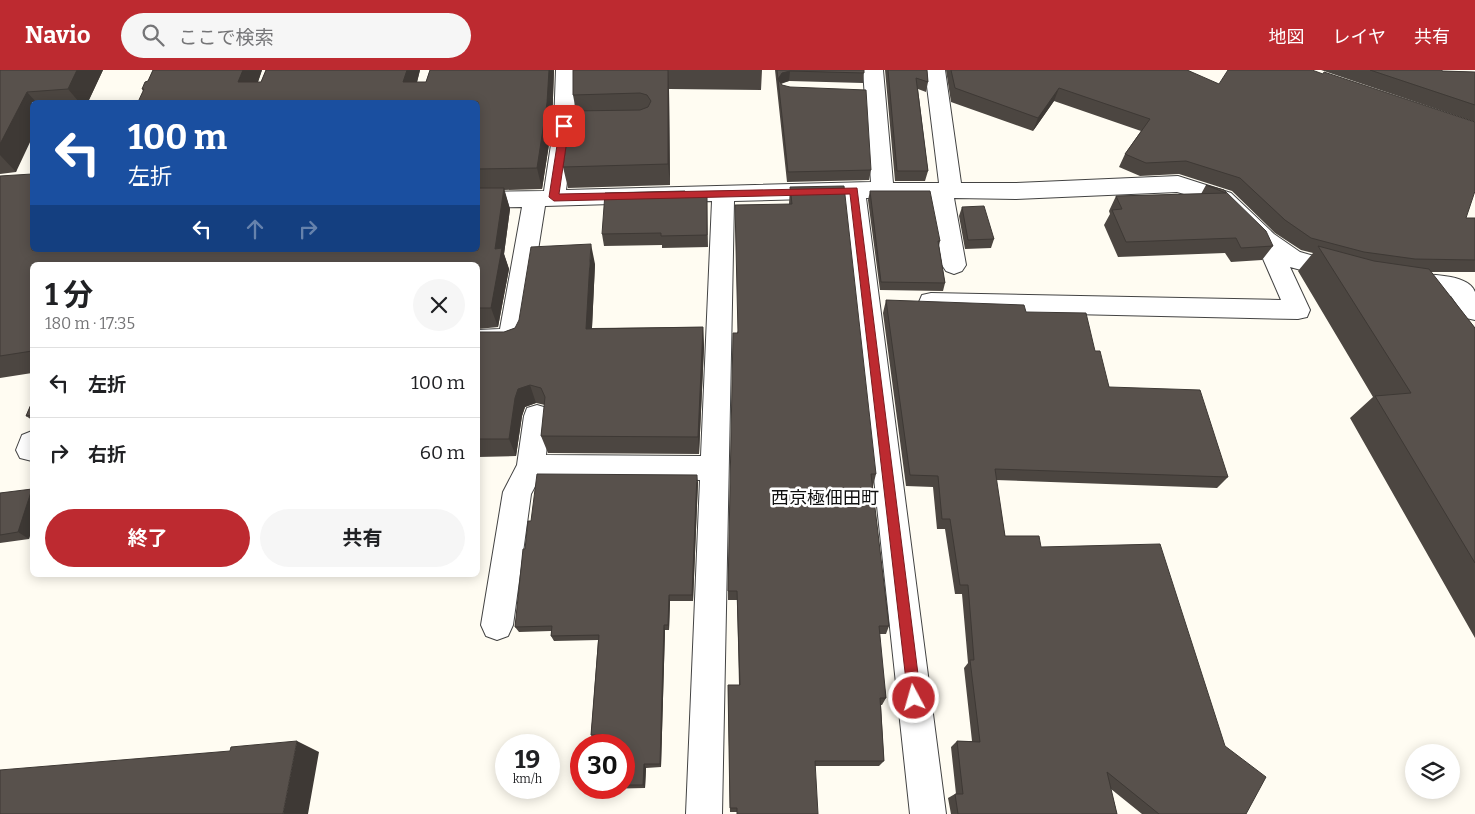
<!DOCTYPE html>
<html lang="ja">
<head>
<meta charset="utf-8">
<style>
  body { margin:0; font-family:Bitter,"Noto Sans JP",serif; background:#f6f6f6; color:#202124; height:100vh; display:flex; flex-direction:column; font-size:19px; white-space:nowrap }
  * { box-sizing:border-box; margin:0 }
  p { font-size:16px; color:#757577 }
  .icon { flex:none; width:28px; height:28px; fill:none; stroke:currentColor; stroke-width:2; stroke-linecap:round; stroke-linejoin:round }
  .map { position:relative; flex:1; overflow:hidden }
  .details { position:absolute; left:30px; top:192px; width:450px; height:315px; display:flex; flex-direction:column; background:#fff; border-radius:8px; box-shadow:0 2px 12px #0003 }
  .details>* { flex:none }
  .top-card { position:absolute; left:30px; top:30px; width:450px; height:152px; border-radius:8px; box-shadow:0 2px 12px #0003; background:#1a4fa0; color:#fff; overflow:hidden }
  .fabs { position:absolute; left:1405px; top:674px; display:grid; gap:10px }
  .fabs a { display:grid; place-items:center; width:55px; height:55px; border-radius:50%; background:#fff; box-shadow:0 2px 12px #0003; font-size:25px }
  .speed { position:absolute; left:495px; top:664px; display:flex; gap:10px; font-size:25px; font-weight:700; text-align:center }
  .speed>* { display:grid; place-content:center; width:65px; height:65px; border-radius:50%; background:#fff; box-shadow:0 2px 12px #0003; line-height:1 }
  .speed small { font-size:12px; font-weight:400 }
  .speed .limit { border:8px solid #d22; background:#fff; color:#111 }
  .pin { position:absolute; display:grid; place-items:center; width:42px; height:42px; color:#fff; margin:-21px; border-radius:10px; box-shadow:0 2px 8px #0006 }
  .me { position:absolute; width:55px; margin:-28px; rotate:354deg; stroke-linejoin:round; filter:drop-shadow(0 0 4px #0008) }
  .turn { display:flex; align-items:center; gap:18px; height:105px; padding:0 15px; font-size:22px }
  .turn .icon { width:65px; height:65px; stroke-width:2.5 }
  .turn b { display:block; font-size:35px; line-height:42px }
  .lanes { display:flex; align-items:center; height:48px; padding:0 15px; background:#0003; justify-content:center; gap:25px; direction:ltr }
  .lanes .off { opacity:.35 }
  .round { display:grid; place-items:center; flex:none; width:52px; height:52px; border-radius:26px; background:#f6f6f6 }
  .headline { display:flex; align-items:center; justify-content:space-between; height:85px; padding:0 15px }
  h1 { font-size:30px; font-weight:700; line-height:38px }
  .button { display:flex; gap:10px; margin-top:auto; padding:10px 15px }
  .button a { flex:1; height:58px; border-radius:30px; background:#bd2a30; color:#fff; font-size:20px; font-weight:700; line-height:58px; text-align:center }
  .button a+a { background:#f6f6f6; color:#202124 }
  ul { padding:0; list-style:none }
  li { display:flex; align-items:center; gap:15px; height:70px; padding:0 15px; border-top:1px solid #e0e0e0 }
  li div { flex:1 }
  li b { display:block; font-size:19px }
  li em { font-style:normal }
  header { display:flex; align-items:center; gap:30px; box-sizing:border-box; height:70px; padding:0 25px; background:#bd2a30; color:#fff }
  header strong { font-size:24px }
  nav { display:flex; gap:28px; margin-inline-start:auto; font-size:18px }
  .search { width:350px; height:45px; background:#f6f6f6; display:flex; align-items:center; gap:12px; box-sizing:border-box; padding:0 18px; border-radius:28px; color:#757577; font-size:19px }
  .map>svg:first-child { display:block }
</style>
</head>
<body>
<header>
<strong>Navio</strong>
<div class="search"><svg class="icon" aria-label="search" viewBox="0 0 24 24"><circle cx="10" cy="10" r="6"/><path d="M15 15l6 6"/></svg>ここで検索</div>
<nav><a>地図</a><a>レイヤ</a><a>共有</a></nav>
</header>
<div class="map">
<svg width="1475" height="744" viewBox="0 0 1475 744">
  <rect width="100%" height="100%" fill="#fffcf2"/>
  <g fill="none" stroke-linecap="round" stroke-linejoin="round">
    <defs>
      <path id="minor" d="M556,0H576L574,55L566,120L871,112L863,0H883L893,113H939L925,0H945L961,113H1016L1178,106L1231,123L1274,164L1300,182L1349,196L1353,202L1349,208L1341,211L1290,197L1310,240L1307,247L1298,249L931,241L922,239L919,232L922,225L931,223L1281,230L1257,175L1215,133L1177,122L1016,129L954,128L966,195L962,201L954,204L946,201L942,195L931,128H866L946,744H910L844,128L734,131L722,744H686L700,410L539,409L531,424L513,555L508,566L497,570L486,566L481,555L503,422L517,395L524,346L527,338L537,335L547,338L550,346L546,385L701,386L712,131L545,136L524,269L520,276L511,279L478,280V260L500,259L522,137L478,138V122L544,121L554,55Z
        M1405,204C1423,205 1468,202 1475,222C1475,230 1475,242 1475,250L1466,248L1451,226L1405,222L1396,219L1393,213L1396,207Z
        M32,361V391L20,388L16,380L22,365Z"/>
    </defs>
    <use href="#minor" stroke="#434343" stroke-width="2"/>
    <use href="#minor" fill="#fff" fill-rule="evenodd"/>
  </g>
  <path fill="#4c4641" d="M0,0H103L88,32H32L16,102L0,104Z
    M153,0H262L258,12H261L266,0H420L417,12H426L430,0H554L552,55L542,119L504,120L510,139L504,184L509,199L498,257L478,259V195H32V303L0,308V106L32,180H478V32L143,21L142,19L148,11Z
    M573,0H762L761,20L669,19L670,115L568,118L563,97L576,41L573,25Z
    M775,0H864L863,13L789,11L781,14L871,100L869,110L787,112Z
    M885,0H927L928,12L926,22L918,19L928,101L925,111H895Z
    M946,0H1187L1466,148H1475V202H1431L1475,258V568L1350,348L1373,327L1298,201L1313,183L1301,180L1275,163L1232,121L1179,104L1140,106L1119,97L1125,84L1141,61L1054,31L1033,61L951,32Z
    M1321,0H1442V1L1475,2V52Z
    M1206,115L1224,120L1273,176L1262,190L1231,192L1225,183L1118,187L1104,155L1110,144L1109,141L1116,126L1201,124Z
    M790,117L876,404L873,416H872L889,556L886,564H879L886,628L882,635H881L884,691L879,696H815L737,742H730L728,615H739L737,530H728V521L737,263L789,134Z
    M685,121V127L707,126L708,177L662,178V175L604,176L602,164Z
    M870,121L940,171L939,176L945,213L943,221L880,220L868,130Z
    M962,137L994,169L991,178L965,179L959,146Z
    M595,194L592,258L703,257L704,277L699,384L548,383L541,366L545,335L536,333L525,337L522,346L516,386L478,387V262H504L515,258Z
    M886,230L1026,242L1095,281L1109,317L1228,407L1217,418L996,410L1005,466L1041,477L1246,744H1142L1111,719L1117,744H951L948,728L955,724H956L951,677L957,671H972L964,598L968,593L962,524H955L945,459H937L933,417L906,416L883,243Z
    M32,332V350L26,346Z
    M698,412L693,531H670L669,560H665L661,697L646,698L645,718L601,719L600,718H624V675L603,669H594L591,665L598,570L554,571L551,566V561L519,562L515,557L525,479L531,451Z
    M32,420V458L29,469L0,473V423Z"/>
  <path fill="#3e3935" d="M77,0H103L88,32H79L68,19Z
    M243,0H262L251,32L238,12Z
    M407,0H420L412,32L403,12Z
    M549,0H554L552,55L542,119L537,98Z
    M668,0L669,19L670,115L668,94Z
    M790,1L789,11L781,13L778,17V9L782,3Z
    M1059,18L1054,31L1033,61L1038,48Z
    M27,22L36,32H32V68L16,102L0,85V74Z
    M504,118L510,139L504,184L509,199L498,257L491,238L495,179Z
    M591,174L595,194L591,278L586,259Z
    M703,257L704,277L699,384L698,367Z
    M530,315L536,333L525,337L522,346L516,386L509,369L515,328L518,319Z
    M697,405L698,412L693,531L692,525Z
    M32,419V458L29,469L18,462Z
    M669,525L670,531L669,560L668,555Z
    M664,555L665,560L661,697L660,694Z
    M297,671L319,682L308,744H283Z
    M644,694L646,698L645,718L643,715Z"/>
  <path fill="#58514c" stroke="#3e3935" d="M0,0H77L68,19L27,22L0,74Z
    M153,0H243L238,12H261L266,0H407L403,12H426L430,0H549L547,33L537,98L478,99V32H138L144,19H142L145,12L148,11Z
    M573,0H668V94L563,97L571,41L640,40L648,37L651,31L647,25L640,23L573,25Z
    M777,0H864V3L790,1L782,3L778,9L782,15L790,17L866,20L871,100L788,102Z
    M888,0H927L928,12L916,8L928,101H897Z
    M951,0H1187L1219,14L1228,0H1312L1323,4L1324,2L1475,52V121L1466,148H1475V190L1415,189L1364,182L1311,168L1285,150L1240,108L1186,91L1146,93L1125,84L1150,49L1059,18L1038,48L955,18Z
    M1370,0H1442V1L1475,2V35Z
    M32,104V180H478V118H504L495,179L502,178L491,238H478V195H32V281L0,286V106Z
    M1206,115L1224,120L1266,161L1273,176L1241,178L1236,168L1126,172L1112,140L1122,139L1116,126L1226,123Z
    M844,116L876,404H871L889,556H879L886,628H880L884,691H815L818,744H737V738H730L728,615H740L737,521H728L733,263H738L735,135L792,134L790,117Z
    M685,121V127L707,126V165L661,166V163L602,164L605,123Z
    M870,121H930L940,171H938L945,213L881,212Z
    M984,136L994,169L968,170L962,137Z
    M591,174L586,259L703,257L698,367L541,366L545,327L541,318L530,315L518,319L515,328L509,369H478V262H504L515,258L519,250L531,177Z
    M1318,176L1374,191L1429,199L1475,258V493L1375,326L1411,323Z
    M886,230L1024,235L1026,242L1086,243L1095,281H1100L1109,317L1200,320L1228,407L995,399L1005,466H1039L1041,477L1160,474L1225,676L1266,707L1246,744H1159L1107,702L1117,744H958L955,724H963L957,671L980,672L970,590H974L968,515H960L950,449H942L938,406L910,405Z
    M32,332V345L26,346Z
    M537,404L697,405L692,525H669L668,555H664L660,694H644L643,715H624V675H602L603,665H591L599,565L551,566L552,556L515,557L523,479H525L528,451H531Z
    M32,419L18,462L0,465V423Z
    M297,671L283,744H0V700L230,681L231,677Z"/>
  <path fill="#bd2a30" stroke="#7b1b1f" d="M564,53L569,56L559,124L857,118L921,628L919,633L914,635L910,633L908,628L850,124L554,131L549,127L560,56Z"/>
  <g text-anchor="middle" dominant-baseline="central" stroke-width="5" stroke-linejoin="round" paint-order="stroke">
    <g font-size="18" fill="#101010" stroke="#fff">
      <text x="825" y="428">西京極佃田町</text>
    </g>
  </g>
</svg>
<div class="fabs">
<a><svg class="icon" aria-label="layers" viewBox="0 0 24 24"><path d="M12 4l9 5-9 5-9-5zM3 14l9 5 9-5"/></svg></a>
</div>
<div class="speed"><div>19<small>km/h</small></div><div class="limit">30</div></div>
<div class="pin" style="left:564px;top:56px;background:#d93025"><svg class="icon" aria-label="arrive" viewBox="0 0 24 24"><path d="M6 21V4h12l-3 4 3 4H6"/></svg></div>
<svg class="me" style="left:914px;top:628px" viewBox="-20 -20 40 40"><circle r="17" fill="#bd2a30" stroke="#fff" stroke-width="3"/><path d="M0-11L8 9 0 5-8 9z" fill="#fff"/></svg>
<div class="top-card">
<div class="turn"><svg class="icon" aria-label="left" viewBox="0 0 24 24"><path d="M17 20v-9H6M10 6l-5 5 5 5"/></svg><div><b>100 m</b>左折</div></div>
<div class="lanes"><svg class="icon" aria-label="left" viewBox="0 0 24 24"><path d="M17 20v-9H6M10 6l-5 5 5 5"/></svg><svg class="icon off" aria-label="ahead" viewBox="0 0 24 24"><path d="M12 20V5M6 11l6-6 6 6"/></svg><svg class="icon off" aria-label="right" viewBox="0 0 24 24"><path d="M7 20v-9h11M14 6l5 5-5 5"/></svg></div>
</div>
<section class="details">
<div class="headline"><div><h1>1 分</h1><p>180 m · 17:35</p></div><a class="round"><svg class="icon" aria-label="close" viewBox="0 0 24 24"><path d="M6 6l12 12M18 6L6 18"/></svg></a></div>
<ul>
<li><svg class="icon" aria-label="left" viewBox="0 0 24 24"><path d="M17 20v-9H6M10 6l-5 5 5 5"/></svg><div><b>左折</b></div><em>100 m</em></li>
<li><svg class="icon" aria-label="right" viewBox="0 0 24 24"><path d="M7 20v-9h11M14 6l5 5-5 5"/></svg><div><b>右折</b></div><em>60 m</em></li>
</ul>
<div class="button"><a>終了</a><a>共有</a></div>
</section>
</div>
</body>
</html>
